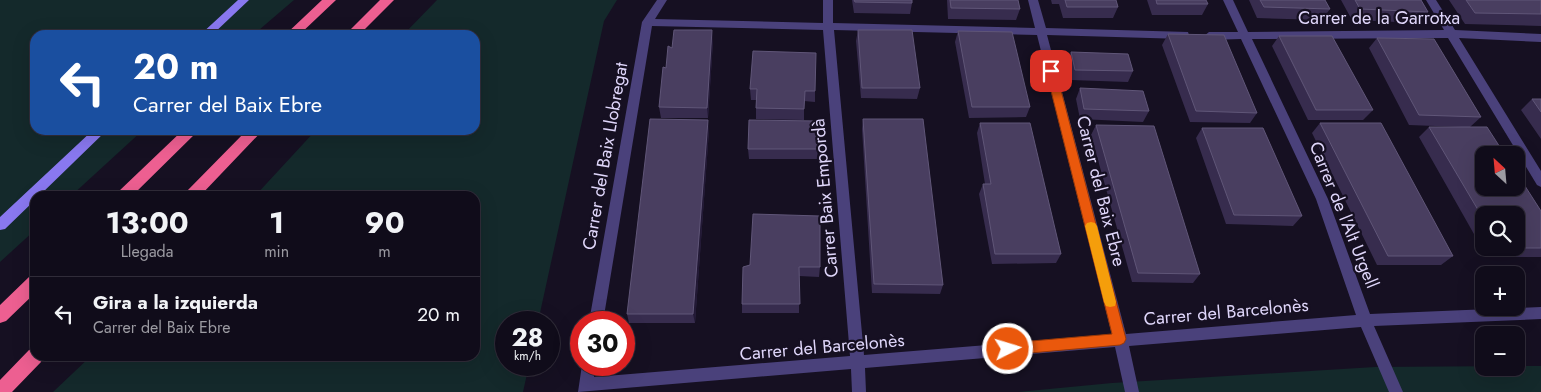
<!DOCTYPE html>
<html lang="es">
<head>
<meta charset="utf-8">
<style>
  body { margin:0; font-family:Jost,sans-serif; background:#191523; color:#f1f3f6; height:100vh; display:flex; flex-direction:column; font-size:19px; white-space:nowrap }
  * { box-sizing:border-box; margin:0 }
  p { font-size:16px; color:#9c9ba2 }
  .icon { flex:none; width:28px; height:28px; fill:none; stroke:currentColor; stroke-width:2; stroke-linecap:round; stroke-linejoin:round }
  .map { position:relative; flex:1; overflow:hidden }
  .sheet { position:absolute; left:30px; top:191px; width:450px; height:170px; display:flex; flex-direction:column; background:#100c1a; border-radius:15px; box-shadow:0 5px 20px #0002,0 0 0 1px #302c39 }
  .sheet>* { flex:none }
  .banner { position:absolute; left:30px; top:30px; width:450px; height:105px; border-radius:15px; box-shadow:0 5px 20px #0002,0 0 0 1px #302c39; background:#1a4fa0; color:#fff; overflow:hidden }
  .needle { width:32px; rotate:334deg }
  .controls { position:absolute; left:1475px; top:146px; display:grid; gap:10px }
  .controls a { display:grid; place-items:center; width:50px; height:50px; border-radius:10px; background:#100c1a; box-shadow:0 5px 20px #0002,0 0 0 1px #302c39; font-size:25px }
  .speed { position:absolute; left:495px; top:311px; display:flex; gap:10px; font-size:25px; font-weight:700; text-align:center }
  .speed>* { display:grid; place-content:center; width:65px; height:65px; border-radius:50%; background:#100c1a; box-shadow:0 5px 20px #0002,0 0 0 1px #302c39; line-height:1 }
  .speed small { font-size:12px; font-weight:400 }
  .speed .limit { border:8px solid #d22; background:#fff; color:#111 }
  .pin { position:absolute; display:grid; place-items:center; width:42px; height:42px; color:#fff; margin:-21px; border-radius:10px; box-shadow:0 2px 8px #0006 }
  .me { position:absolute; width:55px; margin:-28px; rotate:85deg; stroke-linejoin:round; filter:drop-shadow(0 0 4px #0008) }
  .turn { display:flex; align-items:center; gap:18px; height:105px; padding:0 20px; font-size:22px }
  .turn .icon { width:65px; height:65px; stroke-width:2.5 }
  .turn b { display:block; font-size:35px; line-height:42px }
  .eta { display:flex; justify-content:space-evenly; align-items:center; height:85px; text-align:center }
  .eta b { font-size:30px; font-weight:700; line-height:35px }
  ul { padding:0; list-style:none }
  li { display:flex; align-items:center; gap:15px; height:75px; padding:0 20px; border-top:1px solid #302c39 }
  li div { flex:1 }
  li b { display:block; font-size:19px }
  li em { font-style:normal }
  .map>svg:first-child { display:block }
</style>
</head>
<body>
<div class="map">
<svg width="1541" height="392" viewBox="0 0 1541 392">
  <rect width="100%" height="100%" fill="#161022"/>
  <path fill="#14292b" d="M0,0H294L253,35H35V130H143L71,196H35V230L0,262Z
    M437,0H617L604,21L538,322H506V365H529L523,392H53L91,356H475V196H255L316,130H475V35H403Z
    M1516,366H1541V392H1018L1112,383L1375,367Z"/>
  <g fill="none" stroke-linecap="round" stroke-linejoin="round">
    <path fill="#4a417b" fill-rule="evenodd" d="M657,0H667L655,19L823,23V0H833V23L1035,28L1028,0H1038L1046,28L1188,32L1189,35L1184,39L1047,35L1126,334L1356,315L1316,199L1241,39L1209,40L1204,36L1209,32H1238L1223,0H1233L1248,32L1444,30L1426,0H1436L1455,30L1541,34V42L1459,38L1541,171V187L1537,185L1448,38L1252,39L1328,199L1370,314L1541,307V319L1374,326L1403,392H1389L1361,327L1129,346L1139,392H1125L1115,347L865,368L866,392H852L851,369L578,392L582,365H596L594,377L850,356L823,30L652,26L603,322H589L642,22ZM834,30L1037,35L1112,335L864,355Z"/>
    <path fill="#8978ef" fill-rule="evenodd" d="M238,0H249L212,35H200Z
      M93,130H107L39,196H35V200L5,229L0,230V217Z"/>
    <path fill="#ed5f91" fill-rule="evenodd" d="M322,0H336L299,35H285Z
      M380,0H394L359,35H345Z
      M183,130H199L132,196H116L118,192Z
      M247,130H263L200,196H184L186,192Z
      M35,275V293L6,321L0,323V305L29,277Z
      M35,348V356H43L41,362L12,392H0V380L29,350Z"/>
  </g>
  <path fill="#372c4e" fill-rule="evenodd" d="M852,0H912V3L910,14L854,13Z
    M947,0H1018L1020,9L1016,20L948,19Z
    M1051,0H1116L1118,7L1113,18H1063L1059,4H1052Z
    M1147,0H1206L1208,4L1202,15H1152Z
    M1249,0H1325L1330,9L1322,20L1257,18Z
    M1341,0H1421L1428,12L1419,23L1352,20Z
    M1449,0H1541V26L1465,24Z
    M858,30L920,88L917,99L861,98L856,41Z
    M958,31L1030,107L1026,117L969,118L955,42Z
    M1168,34L1257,113L1250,123L1190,122L1162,45Z
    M1279,36L1373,110L1363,120H1308L1272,46Z
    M1377,38L1481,117L1470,127L1541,211V257H1487L1419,137L1429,127H1461L1409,125L1369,48ZM1484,215L1516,248H1484Z
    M713,41L708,118H661L659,107L666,68L672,48Z
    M1071,52L1133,71L1128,82L1071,80L1067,63Z
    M1080,88L1149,111L1143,122L1080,119L1076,99Z
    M750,89L815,91V102L804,101V120L756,119V100H751Z
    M1532,99H1541V139L1521,110Z
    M863,119L943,285L940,294L872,293L862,129Z
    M980,123L1061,254L1056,263L992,264L979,194L983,184H985L977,133Z
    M1320,123L1453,256L1441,265H1377L1312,133Z
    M1096,125L1200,274L1193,283L1132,282L1091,135Z
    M1202,128L1302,216L1293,226L1226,224L1196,138Z
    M709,130L695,323H629L627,314Z
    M748,149H818L817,159H749Z
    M750,265L820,267L819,277L799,276V313H742V304Z"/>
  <path fill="#221935" d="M712,30L713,41L708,118L707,108Z
    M708,120L709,130L695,323L693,314Z"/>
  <path fill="#493e60" stroke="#605678" d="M854,0H912V3L855,2Z
    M950,0H1018L1020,9L951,8Z
    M1065,0H1116L1118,7H1067Z
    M1156,0H1206L1208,4H1157Z
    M1260,0H1325L1330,9L1264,7Z
    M1355,0H1421L1428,12L1360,9Z
    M1466,0H1541V14L1475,13Z
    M674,30H712L707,108L659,107L663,67L666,68L668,46L672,48Z
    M858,30H912L920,88H862Z
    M958,31L1012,32L1030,107H972Z
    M1168,34L1224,35L1257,113L1196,111Z
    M1279,36H1332L1373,110H1316Z
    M1377,38L1434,39L1481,117L1419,115Z
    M753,51L816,53L815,91H805L804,109L756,108L757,89H750Z
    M1071,52L1128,54L1133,71L1075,70Z
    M1080,88L1143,91L1149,111L1084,109Z
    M1532,99H1541V112Z
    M650,119L708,120L693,314H627Z
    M863,119H923L943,285L874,284Z
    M749,120L817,121L818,149H748Z
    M980,123H1030L1061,254H995L983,184H991Z
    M1320,123H1381L1453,256H1388Z
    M1096,125L1154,126L1200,274L1138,273Z
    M1429,127H1487L1505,155H1484V188H1516V172L1541,211V248H1500H1516V215H1484V220Z
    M1202,128H1263L1302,216L1234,215Z
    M753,214L820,216V267H799L800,304H742L743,267L750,265Z"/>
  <path fill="#ea580c" stroke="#983908" d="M1051,68L1056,71L1126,339L1124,343L1120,345L1008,355L1003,353L1001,349L1003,345L1008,343L1112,334L1046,71Z"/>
  <path fill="#f59e0b" d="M1091,222L1095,223L1097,226L1116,302L1115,306L1110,307L1106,306L1104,302L1085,226L1087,223Z"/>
  <g text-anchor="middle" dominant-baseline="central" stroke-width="4.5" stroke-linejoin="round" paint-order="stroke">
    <g font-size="18" fill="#dfd6fa" stroke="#161022">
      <text x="1379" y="18">Carrer de la Garrotxa</text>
      <text transform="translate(605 156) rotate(-80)">Carrer del Baix Llobregat</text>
      <text transform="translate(1101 191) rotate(76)">Carrer del Baix Ebre</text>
      <text transform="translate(825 198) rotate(-95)">Carrer Baix Empordà</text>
      <text transform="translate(1344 215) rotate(68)">Carrer de l'Alt Urgell</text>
      <text transform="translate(1226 312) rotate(-5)">Carrer del Barcelonès</text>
      <text transform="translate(822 347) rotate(-5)">Carrer del Barcelonès</text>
    </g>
  </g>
</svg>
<div class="controls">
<a><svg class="needle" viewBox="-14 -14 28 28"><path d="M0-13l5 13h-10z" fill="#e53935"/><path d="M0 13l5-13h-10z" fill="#9c9ba2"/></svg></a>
<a><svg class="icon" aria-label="search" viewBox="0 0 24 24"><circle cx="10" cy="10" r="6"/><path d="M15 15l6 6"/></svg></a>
<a>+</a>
<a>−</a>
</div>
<div class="speed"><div>28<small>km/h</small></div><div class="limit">30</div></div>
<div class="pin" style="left:1051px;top:71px;background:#d93025"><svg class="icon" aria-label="arrive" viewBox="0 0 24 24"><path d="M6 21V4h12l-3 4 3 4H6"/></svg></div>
<svg class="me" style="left:1008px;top:349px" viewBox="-20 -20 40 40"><circle r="17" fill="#ea580c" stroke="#fff" stroke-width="3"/><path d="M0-11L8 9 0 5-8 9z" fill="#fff"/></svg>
<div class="banner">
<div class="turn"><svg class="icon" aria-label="left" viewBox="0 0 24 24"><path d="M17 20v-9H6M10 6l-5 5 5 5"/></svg><div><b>20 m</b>Carrer del Baix Ebre</div></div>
</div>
<section class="sheet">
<div class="eta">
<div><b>13:00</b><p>Llegada</p></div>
<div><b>1</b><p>min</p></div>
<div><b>90</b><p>m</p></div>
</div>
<ul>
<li><svg class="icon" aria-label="left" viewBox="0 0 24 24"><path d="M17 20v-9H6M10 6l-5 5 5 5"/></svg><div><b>Gira a la izquierda</b><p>Carrer del Baix Ebre</p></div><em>20 m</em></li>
</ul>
</section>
</div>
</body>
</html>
